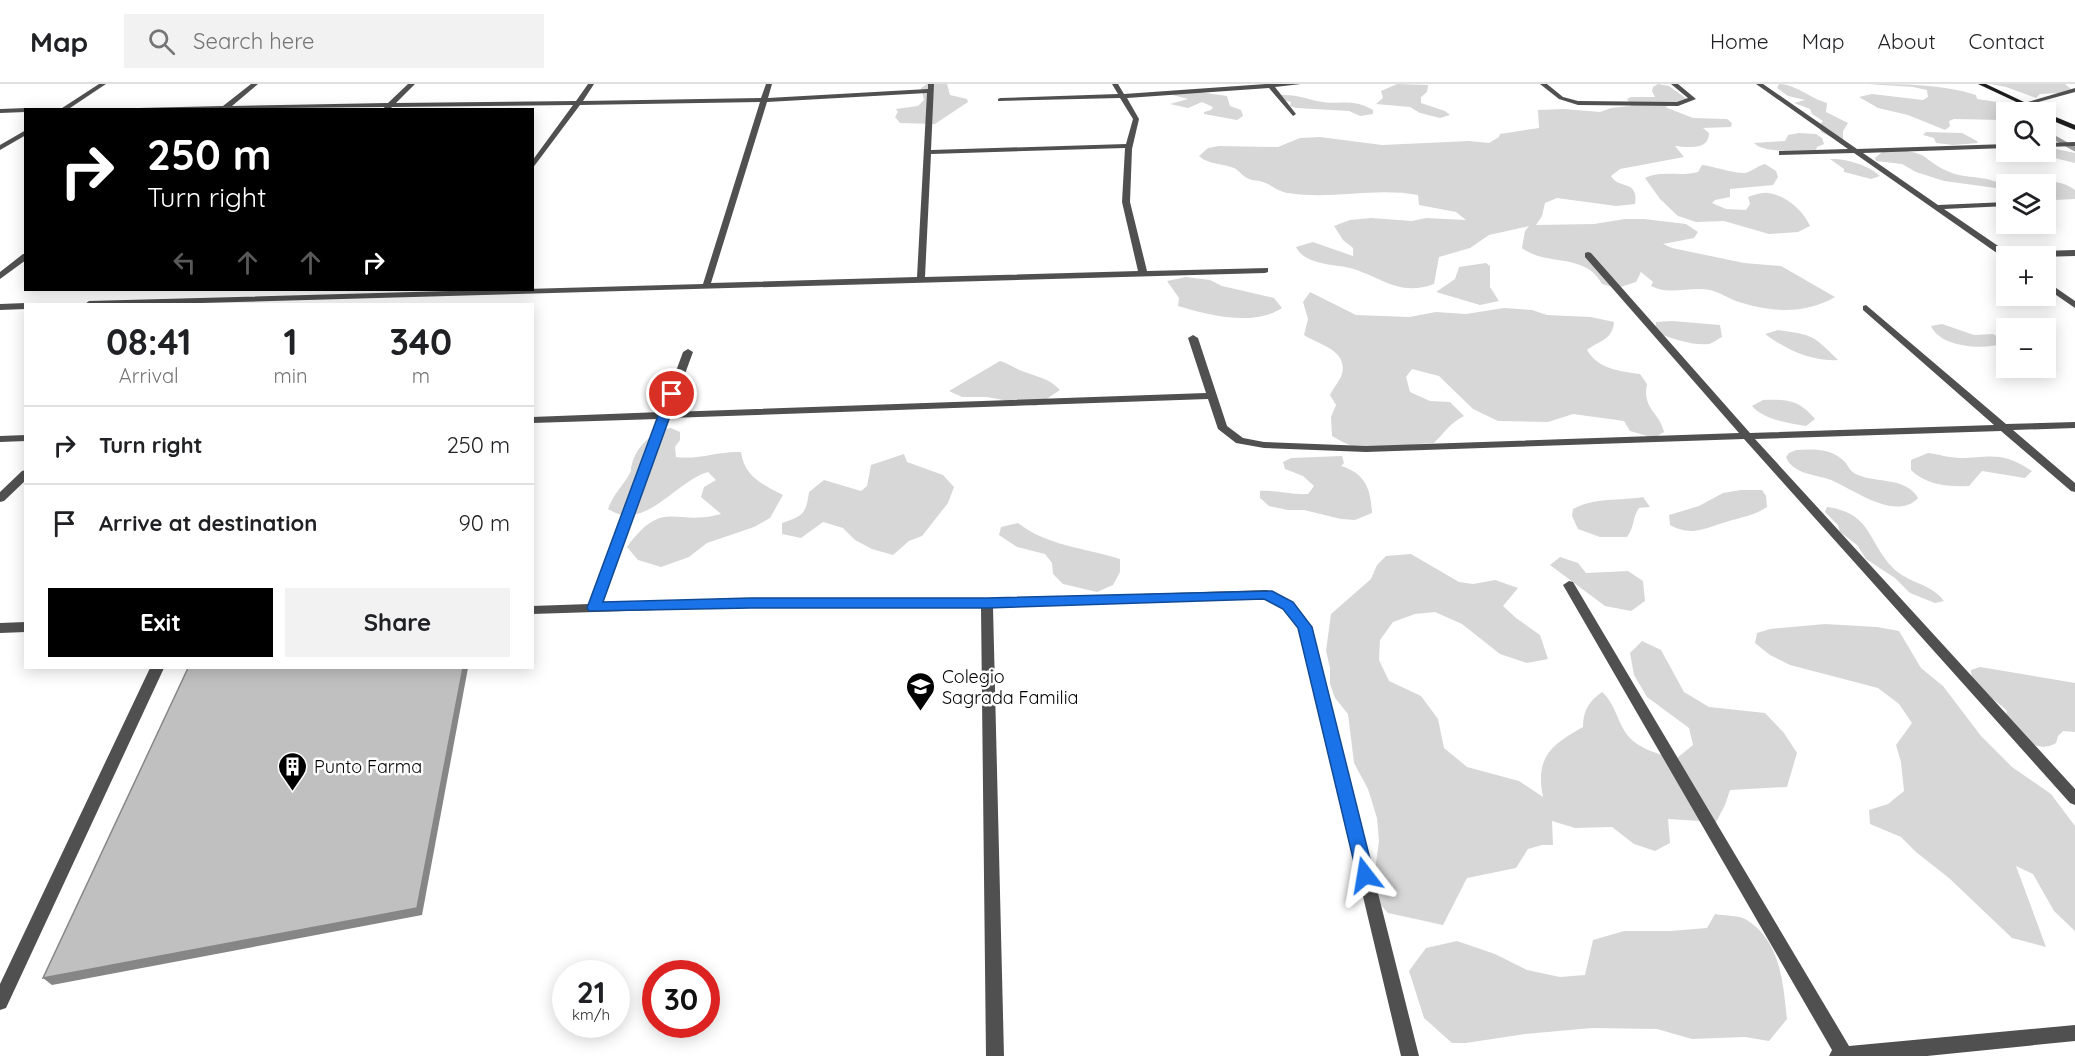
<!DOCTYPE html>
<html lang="en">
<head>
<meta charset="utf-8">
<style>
  body { margin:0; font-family:Quicksand,sans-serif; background:#f2f2f2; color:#202124; height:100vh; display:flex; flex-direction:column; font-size:22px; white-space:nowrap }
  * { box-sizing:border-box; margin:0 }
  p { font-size:20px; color:#757577 }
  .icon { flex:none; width:33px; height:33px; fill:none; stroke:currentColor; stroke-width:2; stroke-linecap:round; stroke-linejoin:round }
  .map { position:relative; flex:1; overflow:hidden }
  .panel { position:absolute; left:24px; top:219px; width:510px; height:366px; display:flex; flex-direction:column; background:#fff; border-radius:0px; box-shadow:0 3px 15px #0003 }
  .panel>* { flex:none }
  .guide { position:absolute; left:24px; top:24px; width:510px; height:183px; border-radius:0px; box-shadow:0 3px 15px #0003; background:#000; color:#fff; overflow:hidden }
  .fabs { position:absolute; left:1996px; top:18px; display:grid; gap:12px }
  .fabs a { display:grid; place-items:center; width:60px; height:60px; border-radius:0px; background:#fff; box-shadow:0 3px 15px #0003; font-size:30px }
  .speed { position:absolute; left:552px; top:876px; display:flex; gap:12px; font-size:30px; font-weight:700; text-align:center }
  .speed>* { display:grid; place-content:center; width:78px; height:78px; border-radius:50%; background:#fff; box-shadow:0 3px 15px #0003; line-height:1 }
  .speed small { font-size:15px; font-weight:400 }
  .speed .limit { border:9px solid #d22; background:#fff; color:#111 }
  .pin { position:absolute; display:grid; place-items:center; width:51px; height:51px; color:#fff; margin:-26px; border:3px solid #fff; border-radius:50%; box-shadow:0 2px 6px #0007 }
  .me { position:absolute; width:66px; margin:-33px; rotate:346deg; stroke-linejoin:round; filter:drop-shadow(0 0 4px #0008) }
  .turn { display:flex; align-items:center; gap:21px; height:126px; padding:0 24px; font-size:27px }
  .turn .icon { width:78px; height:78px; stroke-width:2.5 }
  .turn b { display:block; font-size:42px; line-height:51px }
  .lanes { display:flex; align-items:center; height:57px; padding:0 24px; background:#0003; justify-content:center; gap:30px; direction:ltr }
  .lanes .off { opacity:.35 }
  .eta { display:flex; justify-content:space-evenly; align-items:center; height:102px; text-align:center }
  .eta b { font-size:36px; font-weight:700; line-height:42px }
  .action { display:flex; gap:12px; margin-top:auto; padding:12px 24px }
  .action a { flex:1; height:69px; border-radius:0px; background:#000; color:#fff; font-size:24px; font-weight:700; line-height:69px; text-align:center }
  .action a+a { background:#f2f2f2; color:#202124 }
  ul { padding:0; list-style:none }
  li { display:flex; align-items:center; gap:18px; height:78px; padding:0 24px; border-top:2px solid #e0e0e0 }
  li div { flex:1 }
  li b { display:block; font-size:22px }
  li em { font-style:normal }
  header { display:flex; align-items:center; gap:36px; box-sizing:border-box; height:84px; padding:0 30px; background:#fff; border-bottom:2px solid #e0e0e0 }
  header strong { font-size:28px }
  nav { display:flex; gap:33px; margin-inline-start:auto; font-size:21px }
  .search { width:420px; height:54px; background:#f2f2f2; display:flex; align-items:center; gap:15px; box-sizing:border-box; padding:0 21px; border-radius:0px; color:#757577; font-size:22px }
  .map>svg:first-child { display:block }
</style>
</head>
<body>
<header>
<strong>Map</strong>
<div class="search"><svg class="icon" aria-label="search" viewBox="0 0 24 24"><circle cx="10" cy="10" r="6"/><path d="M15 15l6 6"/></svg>Search here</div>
<nav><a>Home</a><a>Map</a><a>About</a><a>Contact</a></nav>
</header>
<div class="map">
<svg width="2075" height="972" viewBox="0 0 2075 972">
  <rect width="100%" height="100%" fill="#fff"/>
  <path fill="#d7d7d7" d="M927,0H947L950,11L967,15L968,18L935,40L900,39L895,33L898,28L896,25L918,22L924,16L921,4Z
    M1397,0L1428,1L1427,8L1421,13V19L1445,27L1450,31L1440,34L1420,29L1410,23L1376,20L1383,14L1381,7Z
    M1658,0L1669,2L1688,16L1665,23L1693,34L1727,35L1732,39L1731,43L1703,44L1709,49C1709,67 1687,63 1675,62L1684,73L1620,85L1611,92C1619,106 1639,95 1635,120L1616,122L1557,114L1545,119L1542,132L1536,141L1594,140L1625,135H1644L1686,140L1698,148L1694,154L1663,160L1672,164L1744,179L1781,182L1835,213C1805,231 1768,228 1736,217C1728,214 1719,208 1710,206C1690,202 1671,212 1651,202L1653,198L1641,188L1636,198L1617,204L1602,200C1585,168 1547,183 1522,164L1525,147L1529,142L1489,151L1470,164L1439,173L1434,200C1399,213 1382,193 1350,184C1333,180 1305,181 1296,163L1313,158L1353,172V164L1343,156L1334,142L1350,136L1371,134L1412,137L1426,134L1466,136L1456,128L1419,121L1418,111C1375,103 1331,116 1288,109C1277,107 1272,101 1263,98C1258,96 1253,97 1249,95C1243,93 1240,87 1234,84C1222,79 1209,81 1199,72L1208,64L1219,62L1278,63L1300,54L1320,53L1382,61L1469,57L1489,59L1499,53L1500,50L1539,44L1538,26L1564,25L1600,28L1611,24L1631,22L1627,15L1631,13H1655L1652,7L1653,3Z
    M1779,0C1795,0 1810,14 1827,19L1826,28L1848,39L1843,47V55L1833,54L1821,48L1819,41L1823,37L1812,30L1810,25L1794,19L1805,16L1788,12L1777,4Z
    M1868,0C1904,0 1942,0 1976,11L1977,15L2018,21L2030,27L2007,28V33L2002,36L1954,35L1949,37L1950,42L1945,46L1908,31L1878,24L1859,13L1872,10L1923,16L1928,13L1927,6L1913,3Z
    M1990,0H2065L2071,5L2060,9L2040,10L2036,14L2006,3Z
    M1193,7L1227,12L1230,22L1241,26L1243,32L1237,36L1204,30V28L1211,26L1213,23L1202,18L1188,24L1170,20L1188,15L1169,10Z
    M1281,11C1297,10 1309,16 1323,18C1344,21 1351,14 1373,26V30L1360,32L1349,27L1296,24L1290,22L1291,18L1283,16Z
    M1926,48L1962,49L1977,57L1978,59L1953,61L1936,59L1934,54L1923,51Z
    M1799,49L1816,50L1822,54L1824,60L1817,63L1816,66C1803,68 1762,69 1754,59L1785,57L1788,51Z
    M2046,63L2075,69V79L2030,68H2046Z
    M1897,66C1906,67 1918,68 1925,73C1935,81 1946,88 1959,91C1974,94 1987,93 2001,100L1996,104L1944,97L1916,88L1902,80L1876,77L1875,74L1882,68Z
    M1830,75C1845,74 1869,81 1880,92L1871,95L1844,88V85Z
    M1765,80L1776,87L1778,93L1773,101L1730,105V113L1715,116L1712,119L1726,125L1746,126L1750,120L1748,113C1754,111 1762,108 1768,109C1785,111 1803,126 1810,142L1798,148L1769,150L1724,137L1696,138L1678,132L1660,115L1645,94C1661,86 1681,93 1698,88L1702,81C1713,82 1741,92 1748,88C1755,85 1758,82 1765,80Z
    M2037,97C2051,97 2063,97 2075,106V115L2054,116L2046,113V100H2030Z
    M1486,179L1490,182V203L1499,217L1480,221L1436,208L1455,195L1459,183Z
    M1186,193L1210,196L1222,202L1274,214L1282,224C1253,243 1208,231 1178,222L1179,214L1167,197Z
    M1310,208L1356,231L1409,233L1436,228L1466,230L1504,224L1532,226L1547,231L1591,233L1614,238C1613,256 1598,257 1587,266C1598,285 1619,287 1640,290L1647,300C1642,325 1659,327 1664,348L1654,354L1630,347L1624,337L1573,330L1548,338L1498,337L1473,325L1439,292L1412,285L1406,293L1410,308L1430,317L1450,318L1464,332C1450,339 1445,348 1434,359C1412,360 1390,365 1368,365C1355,365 1342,358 1332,352L1331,333L1336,321L1330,311C1333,305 1340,296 1342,290C1348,266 1319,261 1304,251L1308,235L1303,218Z
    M1672,237L1720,241L1722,253C1718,255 1713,259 1709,260C1693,262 1670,254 1655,248L1656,238Z
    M1942,240L1974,251L1993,250L2007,258C1987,267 1940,264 1931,242Z
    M1778,246C1813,251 1813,251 1838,276C1812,278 1785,265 1765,250Z
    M1000,277C1008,279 1014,284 1022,287C1037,293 1049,294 1060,306L1036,322L987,313H962L949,307Z
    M1763,316C1787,315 1799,316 1815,335L1806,342C1789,339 1764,336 1752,322Z
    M671,344L680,348V356L675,363L676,373C699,376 718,367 741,368C744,392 763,401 783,411L770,434L754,443L707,459L689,473L661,483L638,476L627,463C664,413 673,443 721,430L701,413L704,403L716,396L708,388C676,397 644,449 608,425C613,410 623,402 630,389C632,385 630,385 632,380C636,363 653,346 671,344Z
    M1796,366C1813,365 1832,364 1845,378C1849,383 1851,389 1858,391C1877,399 1906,393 1918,414C1896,438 1853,405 1831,396C1816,390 1793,391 1786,373L1789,369Z
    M1928,369C1938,370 1950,374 1960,374C1992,373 2002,367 2032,387L2025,394L1982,387L1969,402C1948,403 1926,401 1911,386V376Z
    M904,370L907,378L943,391L954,403L948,419L922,452L909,457L893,471L872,465L855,456L843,444L823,438L801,454L782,450V439C803,432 806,430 809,408L824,396L861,407L867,402L871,381Z
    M1342,372L1344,379L1341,382C1365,389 1371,405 1372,429L1355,436L1341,435L1304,426H1288L1269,422L1260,414V407C1277,406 1291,411 1308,410L1314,402L1303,392L1285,385L1283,378L1291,374Z
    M1741,406H1762L1766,412L1767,423C1753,432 1742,433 1726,438C1705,444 1692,453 1670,441L1669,431L1699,422L1723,409Z
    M1643,413L1650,423L1639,424C1632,434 1635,442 1627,453H1600L1578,445L1572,432L1573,425C1595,413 1619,417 1643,413Z
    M1827,423C1872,429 1867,457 1893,484C1908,499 1932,500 1944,517L1935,519L1910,509L1895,494L1866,475L1857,461L1840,448L1838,441L1825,428Z
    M1018,439C1047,462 1086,464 1120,475V488L1113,501L1097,508L1063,500L1053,490L1052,479L1045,470L1017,463L999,451L1001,443Z
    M1411,470L1459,498L1473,500L1495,496L1518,504L1503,522L1516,534L1540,551L1548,575L1527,579L1500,570L1462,540L1435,528L1415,530L1393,538L1380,556L1379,576L1389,597L1421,612L1438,635L1444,664L1467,683L1519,697L1543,713C1535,673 1551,661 1583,643C1583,627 1589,617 1602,608C1616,620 1617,639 1629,653C1638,664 1664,673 1677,674L1693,661L1689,644L1647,613L1634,591L1630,569L1642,557L1661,566L1684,608L1709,623L1765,629L1784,649L1797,669L1787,703L1730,706L1725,721L1716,738L1668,735L1670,759L1655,767L1634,760L1612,743L1575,744L1552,737L1553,761H1542L1528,765L1516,784L1467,794L1443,841L1388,829L1379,819L1375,786L1379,757L1377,734L1368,705L1354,679L1348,630L1335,614L1330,600V584L1326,567L1331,530L1371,495L1377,481L1386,472Z
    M1560,473L1578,479L1586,489L1628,487L1643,497L1645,517L1631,527L1605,522L1550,481Z
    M1825,540L1877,543L1899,547L1921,584L1943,602L1981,652L2012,683L2051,710L2075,742V847L2054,827L2033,790L2016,782L2046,863L2012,854L1949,794L1916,768L1901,753L1870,740L1869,726L1888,720L1904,707L1901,678L1896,661L1912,639L1899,620L1878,604L1790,581L1770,571L1755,559L1757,549L1770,545Z
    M1980,583L2075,599V648L2063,647L2058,652L2056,659C2035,672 2020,649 2005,635L2007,627C1995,614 1970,605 1971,586Z
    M1715,830C1725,832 1740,831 1747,836C1781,858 1783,899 1787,935L1769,957L1745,953L1692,955L1657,945L1592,944L1525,950L1466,959H1452L1424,934L1409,887L1426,864L1457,857L1495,870L1527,886L1560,893L1585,891L1593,856L1624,847H1671L1707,844Z"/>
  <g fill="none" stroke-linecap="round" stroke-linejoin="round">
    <path stroke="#9e9e9e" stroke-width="4.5" d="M2046,49L2075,65"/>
    <path fill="#505050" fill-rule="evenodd" d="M251,0H258L232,22L388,19L408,0H415L396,19L576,17L588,0H594L583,17L761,14L766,0H772L768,14L928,5V0H934L931,66L1126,60L1133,35L1120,14L998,17V15L1000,14L1118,10L1112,0H1118L1124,10L1266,0H1301L1275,3L1296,30L1293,32L1269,4L1127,14L1139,35L1132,65L1130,118L1147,187L1268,184V188L1265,189L164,220H85L89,217L703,200L760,18L580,21L532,85V77L573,21L392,23L389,26L385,25L384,23L55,26L223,22ZM927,9L917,193L711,199L767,18ZM1125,64L1122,118L1138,187L925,193L931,70Z
      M1540,0H1547L1563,13L1578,17L1677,18L1688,14L1671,0H1678L1696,15L1678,22L1578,21L1559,15Z
      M1756,0H1763L1857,65L2007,60V64L1863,69L1938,121L2007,118V122L1944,125L2007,168L2075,166V172L2004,174L1854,69L1779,71V67H1782L1848,65Z
      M2075,4V8L2024,22L2021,20Z
      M0,25L26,24L29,26H26V28L0,29Z
      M2075,58V62L2046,63V59Z
      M1588,168L1591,169L1750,349L1994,341L1863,226V222L1866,221L2006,340L2075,338V344L2013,346L2075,399V408L2071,407L2001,347L1755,355L2075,705V721L2070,719L1744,355L1366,368L1264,364L1236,359L1218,345L1208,315L669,334L602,519L751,515H987L1267,506L1292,518L1311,543L1419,972H1401L1299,544L1284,524L1265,514L993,523L1004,972H986L981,523H751L532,530V522L589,520L658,335L532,339V333L661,328L683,268L688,265L693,268L671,328L1206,309L1188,254L1193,251L1198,254L1227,342L1243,354L1264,358L1366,362L1739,349L1585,173V169Z
      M23,170H26V176L0,195V188Z
      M2046,197L2075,217V224L2046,204Z
      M26,219L29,220H26V225L0,226V220Z
      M26,351V357L0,358V352Z
      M26,386V396L4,417L0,418V408L22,387Z
      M1569,497L1573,498L1849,962L2075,941V957L1927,972H1829L1832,966L1563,501Z
      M26,538V548L0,549V539Z
      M150,584H164L6,924L0,926V900Z"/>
    <path fill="#505050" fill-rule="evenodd" d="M99,0H106L67,26H59Z
      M26,46V51L0,66V61Z"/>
    <path fill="#1d1d1d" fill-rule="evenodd" d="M1978,0H1986L2045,28H2038Z
      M2046,29L2075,41V46L2046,34Z"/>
  </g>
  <path fill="#868686" d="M463,584H468L422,831L52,901L43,894Z"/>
  <path fill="#c0c0c0" stroke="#868686" stroke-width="1.5" d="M188,584H463L417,824L43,894Z"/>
  <path fill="#1a73e8" stroke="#114b97" stroke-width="1.5" d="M672,307L678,310L603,518L751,514H987L1272,507L1293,518L1312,543L1374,791L1372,797L1365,799L1359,797L1357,791L1298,544L1283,525L1264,515L987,524H751L589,527L587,524L666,310Z"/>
  <defs>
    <symbol id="school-pin" viewBox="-11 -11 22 30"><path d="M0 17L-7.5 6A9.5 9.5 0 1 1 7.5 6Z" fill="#000" stroke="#fff"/><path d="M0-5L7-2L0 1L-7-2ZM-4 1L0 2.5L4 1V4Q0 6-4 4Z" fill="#fff"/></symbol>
    <symbol id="building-pin" viewBox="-11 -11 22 30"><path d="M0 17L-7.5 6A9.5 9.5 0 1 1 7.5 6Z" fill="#000" stroke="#fff"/><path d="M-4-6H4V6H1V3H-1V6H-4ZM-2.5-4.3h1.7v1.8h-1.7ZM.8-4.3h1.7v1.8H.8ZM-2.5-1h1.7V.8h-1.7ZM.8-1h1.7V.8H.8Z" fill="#fff"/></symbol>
  </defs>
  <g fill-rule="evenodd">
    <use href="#school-pin" x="904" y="586" width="33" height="45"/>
    <use href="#building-pin" x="276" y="666" width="33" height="45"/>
  </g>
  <g text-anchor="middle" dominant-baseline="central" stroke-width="5" stroke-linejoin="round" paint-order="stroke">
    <g font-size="18" fill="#000" stroke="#fff" text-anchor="start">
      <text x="942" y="592">Colegio<tspan x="942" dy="21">Sagrada Familia</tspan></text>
      <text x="314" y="682">Punto Farma</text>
    </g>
  </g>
</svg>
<div class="fabs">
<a><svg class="icon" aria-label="search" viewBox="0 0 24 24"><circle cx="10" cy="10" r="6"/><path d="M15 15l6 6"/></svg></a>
<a><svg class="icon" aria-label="layers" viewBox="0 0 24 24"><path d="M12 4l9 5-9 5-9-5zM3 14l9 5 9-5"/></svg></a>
<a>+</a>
<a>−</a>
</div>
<div class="speed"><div>21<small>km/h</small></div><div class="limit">30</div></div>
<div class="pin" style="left:672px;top:310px;background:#d93025"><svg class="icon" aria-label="arrive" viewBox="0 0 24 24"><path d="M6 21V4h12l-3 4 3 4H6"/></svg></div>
<svg class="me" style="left:1365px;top:791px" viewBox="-20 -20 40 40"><path d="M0-17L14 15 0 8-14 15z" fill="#1a73e8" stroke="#fff" stroke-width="4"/></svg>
<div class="guide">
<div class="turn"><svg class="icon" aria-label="right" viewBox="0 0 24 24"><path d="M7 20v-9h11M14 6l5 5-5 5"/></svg><div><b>250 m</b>Turn right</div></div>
<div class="lanes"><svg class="icon off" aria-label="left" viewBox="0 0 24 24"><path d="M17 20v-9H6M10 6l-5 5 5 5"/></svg><svg class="icon off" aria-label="ahead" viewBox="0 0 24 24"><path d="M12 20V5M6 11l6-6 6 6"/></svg><svg class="icon off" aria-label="ahead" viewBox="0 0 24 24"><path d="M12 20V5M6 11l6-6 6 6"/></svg><svg class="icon" aria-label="right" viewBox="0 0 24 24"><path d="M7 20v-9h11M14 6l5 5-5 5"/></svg></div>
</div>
<section class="panel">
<div class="eta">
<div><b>08:41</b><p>Arrival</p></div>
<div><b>1</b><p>min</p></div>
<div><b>340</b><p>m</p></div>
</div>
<ul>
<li><svg class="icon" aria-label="right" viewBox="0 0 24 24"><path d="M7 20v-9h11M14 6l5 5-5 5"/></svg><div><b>Turn right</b></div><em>250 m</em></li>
<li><svg class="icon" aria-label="arrive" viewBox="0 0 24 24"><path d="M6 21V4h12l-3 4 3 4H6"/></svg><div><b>Arrive at destination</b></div><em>90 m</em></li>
</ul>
<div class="action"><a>Exit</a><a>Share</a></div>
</section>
</div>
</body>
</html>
